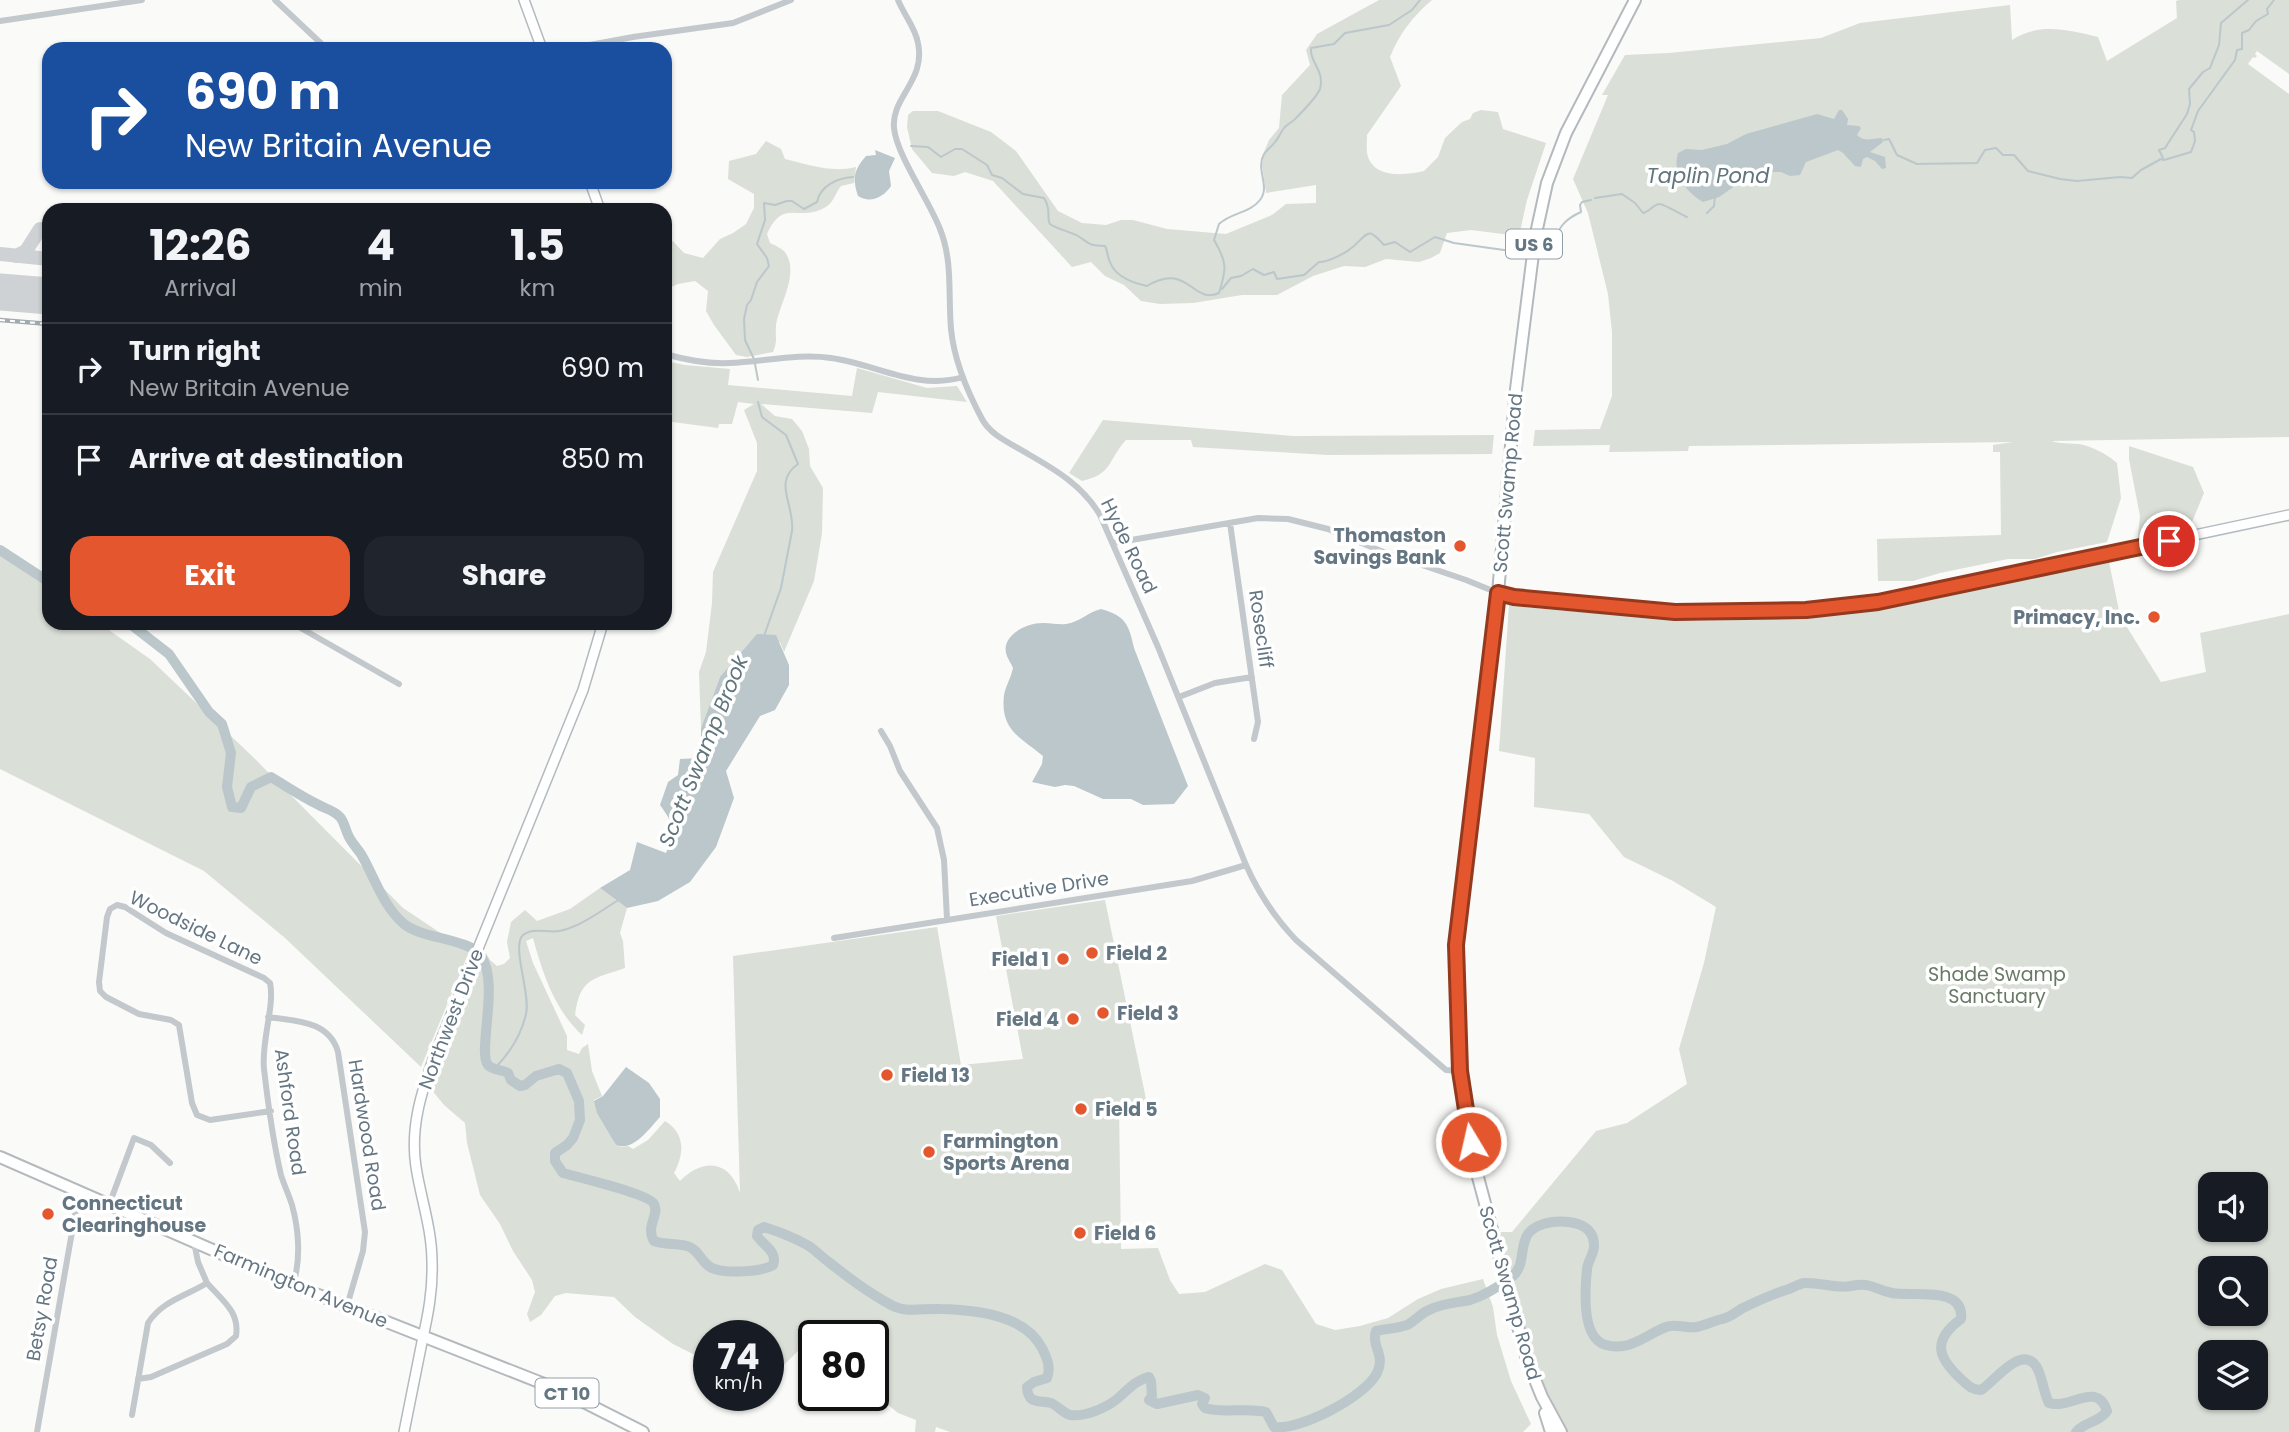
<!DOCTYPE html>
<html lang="en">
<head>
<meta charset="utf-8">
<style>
  body { margin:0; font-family:Poppins,sans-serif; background:#20242c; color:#f1f3f6; height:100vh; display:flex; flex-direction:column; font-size:26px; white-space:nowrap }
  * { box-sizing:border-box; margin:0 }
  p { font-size:23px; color:#9ea1a6 }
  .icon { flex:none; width:38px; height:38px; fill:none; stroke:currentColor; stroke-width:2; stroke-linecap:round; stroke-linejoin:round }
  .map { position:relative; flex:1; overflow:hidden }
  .sheet { position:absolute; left:42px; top:203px; width:630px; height:427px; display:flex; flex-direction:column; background:#171b24; border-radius:21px; box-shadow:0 2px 5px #0004 }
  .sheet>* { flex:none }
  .hud { position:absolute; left:42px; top:42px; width:630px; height:147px; border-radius:21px; box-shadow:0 2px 5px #0004; background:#1a4fa0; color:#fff; overflow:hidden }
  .controls { position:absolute; left:2198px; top:1172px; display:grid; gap:14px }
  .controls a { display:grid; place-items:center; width:70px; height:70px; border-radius:14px; background:#171b24; box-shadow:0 2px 5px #0004; font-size:35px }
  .speed { position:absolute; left:693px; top:1320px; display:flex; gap:14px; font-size:35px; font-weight:700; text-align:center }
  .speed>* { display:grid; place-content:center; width:91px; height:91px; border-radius:50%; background:#171b24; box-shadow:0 2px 5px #0004; line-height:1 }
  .speed small { font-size:18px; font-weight:400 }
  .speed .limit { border:4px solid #111; border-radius:10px; background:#fff; color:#111 }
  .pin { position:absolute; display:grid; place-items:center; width:60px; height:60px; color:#fff; margin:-30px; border:4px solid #fff; border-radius:50%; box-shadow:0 2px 7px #0007 }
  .me { position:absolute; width:77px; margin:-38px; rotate:351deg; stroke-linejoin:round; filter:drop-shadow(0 0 5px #0008) }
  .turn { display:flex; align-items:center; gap:24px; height:147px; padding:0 28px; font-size:32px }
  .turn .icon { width:91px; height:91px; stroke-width:2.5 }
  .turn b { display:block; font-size:49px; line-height:60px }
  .eta { display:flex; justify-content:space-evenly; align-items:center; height:119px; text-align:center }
  .eta b { font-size:42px; font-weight:700; line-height:49px }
  .cta { display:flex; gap:14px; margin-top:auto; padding:14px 28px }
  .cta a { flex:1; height:80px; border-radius:21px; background:#e4572e; color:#fff; font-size:28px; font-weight:700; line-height:80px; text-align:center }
  .cta a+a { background:#20242c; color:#f1f3f6 }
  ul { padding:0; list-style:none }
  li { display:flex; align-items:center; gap:21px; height:91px; padding:0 28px; border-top:2px solid #363941 }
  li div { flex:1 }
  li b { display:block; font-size:26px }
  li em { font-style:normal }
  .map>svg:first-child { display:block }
</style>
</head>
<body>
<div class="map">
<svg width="2289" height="1432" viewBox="0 0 2289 1432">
  <rect width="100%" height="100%" fill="#fafaf8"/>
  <path fill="#dadfd7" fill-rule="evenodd" d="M1379,0H1432C1413,16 1399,34 1390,57L1401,86L1367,135C1367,141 1366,151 1368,157C1376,179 1406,175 1424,171L1438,157L1445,138L1462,122L1470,119L1473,113L1481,110L1498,112L1503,129L1546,143L1527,200L1519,236L1471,230L1447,233L1440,253L1431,258L1419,262L1386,259L1365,267L1344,266L1313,276L1277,295H1242L1193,303L1160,304L1141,301L1124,285L1105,276L1091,262L1072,267L993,181L965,172L954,176L932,173L912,149L907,127L908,115L913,111H938L991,132L1016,151L1058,211L1082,223L1106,225L1121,220H1133L1167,229L1226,234L1272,215L1286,204L1316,203V185L1266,193L1262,165L1264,152L1269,140L1279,128L1282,95L1310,65L1306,50L1317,34Z
    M2179,0H2289V74L2257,51L2255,54L2257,56L2255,58L2253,57L2248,64L2289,94V437L2052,441C2062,445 2076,442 2087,446C2098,450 2108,455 2117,463L2121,498L2107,542L2057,552L2035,559H2008L1940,573L1913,581H1878L1877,539L2001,535L2000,452H1993V445L2013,442L1689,446L1688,451L1609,452L1610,445L1533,446L1535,430L1600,429L1612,396V332L1608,294L1588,213L1573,179L1608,95H1602L1625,55L1669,53L1821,38L1860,23L2010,5L2012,40C2039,22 2068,30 2098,37L2107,61L2177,18L2176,1Z
    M766,141L781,149L785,159C810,165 831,173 856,167L854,183L841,186C834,195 834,203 824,208C798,222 783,198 767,234L770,243C774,245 781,248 784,251C801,271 779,305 776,325C775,337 778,340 773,352L747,357L736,355L714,325L706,311L708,291L695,281L678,284L665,290V233L684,253L703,258L720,239L733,233L746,224L754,208V194L728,179L729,161L756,154Z
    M665,361L685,365L730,369L728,385L852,396L857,368L927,388L957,386L967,402L878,392L872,413L761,404L775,416L792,419L802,431L809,449L810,466L823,488L822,533L814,581L784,652L780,642L720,677L701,728L699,672L706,652L712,603L713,572L757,471V443L744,410L754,404L738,402L732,424H719L718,428L665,421Z
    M1103,420L1293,436L1494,435L1492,454L1328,455L1193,447L1191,440H1126C1107,461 1113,474 1082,481L1069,473Z
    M2129,446L2193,467L2204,493L2192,522L2169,541L2137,547L2140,516L2129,459Z
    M0,549L49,587V623H99L150,659L253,757L403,908L469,952L421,1067L285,938L204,871L0,769Z
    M2109,562L2122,625L2125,624L2161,682L2206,672L2200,633L2289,614V1432H1561L1542,1397L1491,1232H1512L1596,1131L1627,1123L1687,1084L1679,1049L1704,963L1716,907L1673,881L1624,857L1589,814L1534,807L1535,758L1499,751L1509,605L1555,610L1698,621L1808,618L1880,607ZM2210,1185H2256V1230H2210ZM2210,1269H2256V1314H2210ZM2210,1353H2256V1398H2210Z
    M600,888L627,908L620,933L623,941L625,968C593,979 580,978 575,1015L585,1025L582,1035C554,1009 543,974 533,938L526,941L533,963L567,1036V1050L579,1054L582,1048L588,1044L592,1071L602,1096L594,1100L616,1145L621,1147L628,1146L633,1149L648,1140L665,1121C686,1134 684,1154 674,1173L680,1181C704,1157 730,1161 740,1193L733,956L937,927L961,1065L1023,1059L996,916L1105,900L1147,1104L1119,1105L1121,1249L1158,1248L1170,1280L1179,1294L1205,1292L1265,1264L1282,1270L1316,1324L1335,1330L1360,1326L1388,1318L1418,1299L1441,1289L1483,1279L1493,1307L1497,1335L1511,1381L1531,1424L1523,1432H950L936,1427L935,1432H915L916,1420L898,1413L873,1392V1335H814V1352L801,1348L784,1365L768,1376V1335H709V1362L673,1344L635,1317L614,1297L566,1293L555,1296L541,1315L530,1322L527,1314L535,1292L532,1280L513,1251L500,1224L480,1195L467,1143L465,1123L444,1105L431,1089L486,953L490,960L497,966L504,964L510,958L507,942L511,922L525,910L537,921L570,909Z"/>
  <path fill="#bbc7cb" d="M1839,110H1842L1848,119L1847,125L1859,126L1861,128L1857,135C1865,143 1873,138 1882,138L1883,142L1870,152L1885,157L1886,168L1882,169L1875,161L1867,157L1863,159L1861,167L1855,166L1843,153L1838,150L1806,162L1800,175L1790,176L1781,172H1772L1763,174L1735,186L1719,197L1703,202C1685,191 1672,173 1678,153L1686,149L1702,150L1727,144L1746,134L1817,114L1834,119Z
    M875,150L895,158L889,171L891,186C884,197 870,204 858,196C852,178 854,170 866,156L876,155Z
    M1101,609C1126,616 1129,625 1134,648L1188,786L1174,804L1143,805L1131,799H1103L1074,786L1065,785L1055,787L1032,782L1042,764L1043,756C1020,737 1000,730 1004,695C1006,685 1011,678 1013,668C1011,663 1007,658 1006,653C1002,634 1029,622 1044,623C1052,623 1059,625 1066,624C1080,622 1088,612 1101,609Z
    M757,634L776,635L789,665V685L775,710L760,716L726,771L734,798L716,847L690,882L658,901L627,908L600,888L630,870L637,842L666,853C676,831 674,824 660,805L668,782L678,775L680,759L701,758V728L720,677Z
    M626,1067L649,1083L660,1099V1117C649,1129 633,1152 616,1145L597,1113L594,1101L603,1096Z"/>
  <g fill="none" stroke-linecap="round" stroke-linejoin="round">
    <path stroke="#bbc7cb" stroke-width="2" d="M1884,140L1889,139L1897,155L1917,164L1977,163L1985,150L1996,148L2003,155H2014L2028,171L2060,179L2077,181L2120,177L2132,178L2141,170L2161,159L2164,160L2191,152L2195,141L2194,132L2191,130L2198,111L2235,60L2237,50L2242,49V33L2249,30L2256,21L2268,14L2267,9L2274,0
      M911,146L928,147L941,157L955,149H962L987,165L992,175L1002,178L1023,194L1044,198C1052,210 1046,218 1050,224C1059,230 1069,231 1078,236C1092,245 1087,245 1105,246C1108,251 1107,257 1110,262C1115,276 1133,283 1147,286C1188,261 1192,305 1219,293C1227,268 1227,262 1214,240L1219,224C1232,212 1249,214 1260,200C1271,186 1255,170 1264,154C1267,150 1272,146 1275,142C1279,138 1280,133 1284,128C1287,124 1293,122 1296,118C1302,112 1317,96 1320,89C1325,70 1309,62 1311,48L1334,44L1345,33L1389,25L1412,10L1420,0
      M2163,158L2159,150L2165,148L2187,114L2190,104L2189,89L2203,72L2210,68L2219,45L2221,23L2248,0
      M1595,198L1622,194L1635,203L1643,213C1649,212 1653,205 1659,204C1663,203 1681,215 1687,217
      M1707,213L1714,206L1715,196
      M1544,252C1561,236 1554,224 1581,212L1580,205L1582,202L1591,200
      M1222,289L1231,278L1241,276L1253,269L1264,275L1274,272L1277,279L1304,275L1319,262C1329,262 1346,253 1354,246C1369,232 1368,227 1384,245L1395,242L1410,252L1435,237L1454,243L1511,251
      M754,359L745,340L744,319L747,305L751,300L757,282L769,266L767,258L757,244L765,220L764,203L775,205L787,201H792L804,209L817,202C820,186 837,178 853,177
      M755,364L758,380
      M758,402L762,417L786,435L798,464C772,482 795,505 792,531L781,588L764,636
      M494,1069C510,1053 521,1036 526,1014C531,994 511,946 523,935C532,927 548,933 559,931C580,927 599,912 617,901"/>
    <path stroke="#bbc7cb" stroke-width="10" d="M0,550L49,582
      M129,623L169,654L209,712L222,724L231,753L227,787L232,807L241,808L251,787L271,777C286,786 301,796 317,804C325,809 334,810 340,817C345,823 345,830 349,837C352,843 357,848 361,854C374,876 383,906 403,923C420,939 469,938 481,956C500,982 477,1053 488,1065C493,1071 502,1069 508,1073L511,1080L520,1086L525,1085L536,1076L559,1069L567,1073L579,1101L580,1120L573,1138L567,1145L555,1153V1161L563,1173C577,1177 649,1194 654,1204C660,1215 645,1226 654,1241C665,1245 676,1243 687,1246C699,1249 701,1263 712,1268C724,1274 762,1272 773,1265C778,1252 764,1246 757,1236L758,1230L764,1227C780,1232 795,1238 809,1246C816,1251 823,1258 830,1263C850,1279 870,1294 893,1306C908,1313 924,1308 940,1309C974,1310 1024,1314 1042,1348C1047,1358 1051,1367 1047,1378L1034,1382L1027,1387C1028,1405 1039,1400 1051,1403C1058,1406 1063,1413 1070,1415C1085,1417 1106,1408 1117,1399C1128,1390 1135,1380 1149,1377L1151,1381L1152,1396L1149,1400L1157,1404L1198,1395L1205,1398L1202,1404L1205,1408C1224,1414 1246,1407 1266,1412L1274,1427C1299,1431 1365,1397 1377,1373C1386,1354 1371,1348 1376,1331C1386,1329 1398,1328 1407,1325C1415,1321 1421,1313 1429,1310C1442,1303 1456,1303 1470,1300C1483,1296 1501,1285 1512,1277C1532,1260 1509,1229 1552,1222C1569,1220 1593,1223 1594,1244C1595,1253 1588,1260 1587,1269C1585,1289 1581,1339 1606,1345C1630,1352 1647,1334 1666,1327C1676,1323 1687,1329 1697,1327C1705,1325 1714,1321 1722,1319C1729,1318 1735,1313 1741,1309C1757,1301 1772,1294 1789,1289C1794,1287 1799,1284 1804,1283C1819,1282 1836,1289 1851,1286C1872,1282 1873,1289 1892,1293C1912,1297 1965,1285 1961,1319C1931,1341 1938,1358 1962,1380C1969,1386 1972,1390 1981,1390C1993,1383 2021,1344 2036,1366C2043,1377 2043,1392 2049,1403C2070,1410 2097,1380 2107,1411C2100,1422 2084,1422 2076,1432"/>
    <path stroke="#ced2d4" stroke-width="14" d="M276,210H277
      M0,254L49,259
      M16,256L26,251L40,229
      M44,296L49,295"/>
    <path stroke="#ced2d4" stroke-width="37" d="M0,292L49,296"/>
    <defs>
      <path id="secondary" d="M524,0L542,49
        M590,182L600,210
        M1498,593L1514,597L1675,612L1806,610L1855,605L1992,578L2289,515
        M404,1432C410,1402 416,1372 422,1342C428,1315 433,1290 432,1262C432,1229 421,1199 416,1167C410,1128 421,1093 434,1057L583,690L603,623"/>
      <path id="highway" d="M0,1157L293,1285L562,1391L643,1432
        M1545,1413L1551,1432
        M1561,1432L1542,1397L1527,1360L1475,1166L1460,1071L1456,945L1498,593L1516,389L1535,238L1547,183L1566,133L1635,0"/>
    </defs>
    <use href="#secondary" stroke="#b3babf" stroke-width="12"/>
    <use href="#highway" stroke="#b4b9bd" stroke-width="14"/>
    <path stroke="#c3c8cc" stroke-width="6" d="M275,0L327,49
      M898,0C904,15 915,27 918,43C926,81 891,97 894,128C897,156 929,200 940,229C953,261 948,295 951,329C954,360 967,391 982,419C991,436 1012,444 1028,454C1056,470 1083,486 1100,515L1158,647L1246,865C1259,894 1274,917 1296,940L1446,1070L1460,1071
      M0,21L142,0
      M568,49L633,37L733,23L791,0
      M665,354C686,360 707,364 729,363C763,362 797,353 831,358C876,364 917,391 963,377
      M46,466H49
      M1230,523L1258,722L1254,739
      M1114,543L1258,518L1288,519L1328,529L1381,551L1466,580L1498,593
      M292,623L399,684
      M1179,697L1215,683L1252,677
      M881,731L890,746L900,771L937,828L944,860L947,919
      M834,938L1192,881L1246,865
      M268,1017C294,1021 329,1020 338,1052L365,1232L363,1251L347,1306
      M271,1111L210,1120L197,1115L192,1103L179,1025L171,1020L139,1014L106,997L100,991L99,982L107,917L110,909L117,905L125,907L166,933L264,978L270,983C275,1006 261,1041 264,1069C268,1104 273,1141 281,1175C284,1185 289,1195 292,1205C299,1230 301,1260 293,1285
      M109,1205L134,1138L151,1145L170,1163
      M138,1379L151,1377L227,1344L236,1336C240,1312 222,1300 207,1283
      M132,1415L148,1323C162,1301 186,1296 207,1283L198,1262L194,1242
      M37,1432L79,1192"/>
    <use href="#secondary" stroke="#fff" stroke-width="9"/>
    <use href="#highway" stroke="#fff" stroke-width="10"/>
    <defs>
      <path id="rail" d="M0,320L49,324"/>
    </defs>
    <use href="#rail" stroke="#a2aab0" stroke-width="4.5"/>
    <use href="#rail" stroke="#fff" stroke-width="2" stroke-dasharray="5" stroke-linecap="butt"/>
  </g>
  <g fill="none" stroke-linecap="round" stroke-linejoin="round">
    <defs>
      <path id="route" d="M1471,1142L1460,1071L1456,945L1498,593L1514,597L1675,612L1806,610L1878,602L2169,541"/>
    </defs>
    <use href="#route" stroke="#94391e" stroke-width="18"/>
    <use href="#route" stroke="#e4572e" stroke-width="12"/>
  </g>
  <g fill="#e4572e" stroke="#fff" stroke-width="2.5">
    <circle cx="1460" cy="546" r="7"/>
    <circle cx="2154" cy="617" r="7"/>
    <circle cx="1092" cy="953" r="7"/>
    <circle cx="1063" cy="959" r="7"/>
    <circle cx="1103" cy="1013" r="7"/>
    <circle cx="1073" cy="1019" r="7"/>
    <circle cx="887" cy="1075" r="7"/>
    <circle cx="1081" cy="1109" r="7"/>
    <circle cx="929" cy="1152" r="7"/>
    <circle cx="48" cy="1214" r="7"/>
    <circle cx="1080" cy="1233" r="7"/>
  </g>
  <g text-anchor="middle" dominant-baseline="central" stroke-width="7" stroke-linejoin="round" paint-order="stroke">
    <g fill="#fff" stroke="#939fa8" stroke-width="2">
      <rect x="1506" y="229.5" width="56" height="29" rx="5"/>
      <rect x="535.5" y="1378.5" width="63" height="29" rx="5"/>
    </g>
    <g font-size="18" font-weight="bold" fill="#657683">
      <text x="1534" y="244">US 6</text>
      <text x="567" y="1393">CT 10</text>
    </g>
    <g font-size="19" fill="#657683" stroke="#fff">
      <text transform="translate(1508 483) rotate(-85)">Scott Swamp Road</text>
      <text transform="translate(1129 546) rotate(64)">Hyde Road</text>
      <text transform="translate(1261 629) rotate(82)">Rosecliff</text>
      <text transform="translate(1039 889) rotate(-9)">Executive Drive</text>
      <text transform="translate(196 928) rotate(26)">Woodside Lane</text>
      <text transform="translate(451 1019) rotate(-69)">Northwest Drive</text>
      <text transform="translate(290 1112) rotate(82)">Ashford Road</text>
      <text transform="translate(367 1135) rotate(81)">Hardwood Road</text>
      <text transform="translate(301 1286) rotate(23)">Farmington Avenue</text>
      <text transform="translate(1510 1293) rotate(74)">Scott Swamp Road</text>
      <text transform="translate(42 1309) rotate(-80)">Betsy Road</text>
    </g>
    <g font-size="19" font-weight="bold" fill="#657683" stroke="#fff" text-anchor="start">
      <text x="1446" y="535" text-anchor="end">Thomaston<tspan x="1446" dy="22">Savings Bank</tspan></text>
      <text x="2140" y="617" text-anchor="end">Primacy, Inc.</text>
      <text x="1106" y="953">Field 2</text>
      <text x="1049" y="959" text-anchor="end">Field 1</text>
      <text x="1117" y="1013">Field 3</text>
      <text x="1059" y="1019" text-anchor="end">Field 4</text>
      <text x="901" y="1075">Field 13</text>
      <text x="1095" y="1109">Field 5</text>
      <text x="943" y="1141">Farmington<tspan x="943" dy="22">Sports Arena</tspan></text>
      <text x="62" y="1203">Connecticut<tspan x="62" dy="22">Clearinghouse</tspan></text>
      <text x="1094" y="1233">Field 6</text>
    </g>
    <g font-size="19" fill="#687a64" stroke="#fff">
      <text x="1997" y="974">Shade Swamp<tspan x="1997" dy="22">Sanctuary</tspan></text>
    </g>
    <g font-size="21" font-style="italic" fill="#60757c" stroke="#fff">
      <text x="1708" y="175">Taplin Pond</text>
      <text transform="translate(703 751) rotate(-68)">Scott Swamp Brook</text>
    </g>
  </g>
</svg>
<div class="controls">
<a><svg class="icon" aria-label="sound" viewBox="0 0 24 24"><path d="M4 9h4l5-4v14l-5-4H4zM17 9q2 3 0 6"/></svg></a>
<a><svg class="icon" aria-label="search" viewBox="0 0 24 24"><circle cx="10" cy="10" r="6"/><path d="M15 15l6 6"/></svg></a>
<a><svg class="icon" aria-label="layers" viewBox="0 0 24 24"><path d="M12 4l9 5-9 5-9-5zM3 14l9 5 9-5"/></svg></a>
</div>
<div class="speed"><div>74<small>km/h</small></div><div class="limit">80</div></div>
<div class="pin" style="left:2169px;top:541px;background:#d93025"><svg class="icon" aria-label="arrive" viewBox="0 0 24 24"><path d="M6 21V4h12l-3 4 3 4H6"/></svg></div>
<svg class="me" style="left:1471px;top:1142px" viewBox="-20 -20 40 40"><circle r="17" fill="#e4572e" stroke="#fff" stroke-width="3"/><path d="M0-11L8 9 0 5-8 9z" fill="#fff"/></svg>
<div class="hud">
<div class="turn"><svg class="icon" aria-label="right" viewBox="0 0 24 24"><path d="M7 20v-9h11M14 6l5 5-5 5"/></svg><div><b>690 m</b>New Britain Avenue</div></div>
</div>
<section class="sheet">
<div class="eta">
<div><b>12:26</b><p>Arrival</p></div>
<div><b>4</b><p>min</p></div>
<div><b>1.5</b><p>km</p></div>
</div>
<ul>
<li><svg class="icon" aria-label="right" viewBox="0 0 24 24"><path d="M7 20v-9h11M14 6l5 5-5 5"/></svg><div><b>Turn right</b><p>New Britain Avenue</p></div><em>690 m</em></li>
<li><svg class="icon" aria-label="arrive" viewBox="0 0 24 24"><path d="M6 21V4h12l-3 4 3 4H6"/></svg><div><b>Arrive at destination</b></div><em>850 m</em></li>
</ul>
<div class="cta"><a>Exit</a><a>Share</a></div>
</section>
</div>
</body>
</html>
